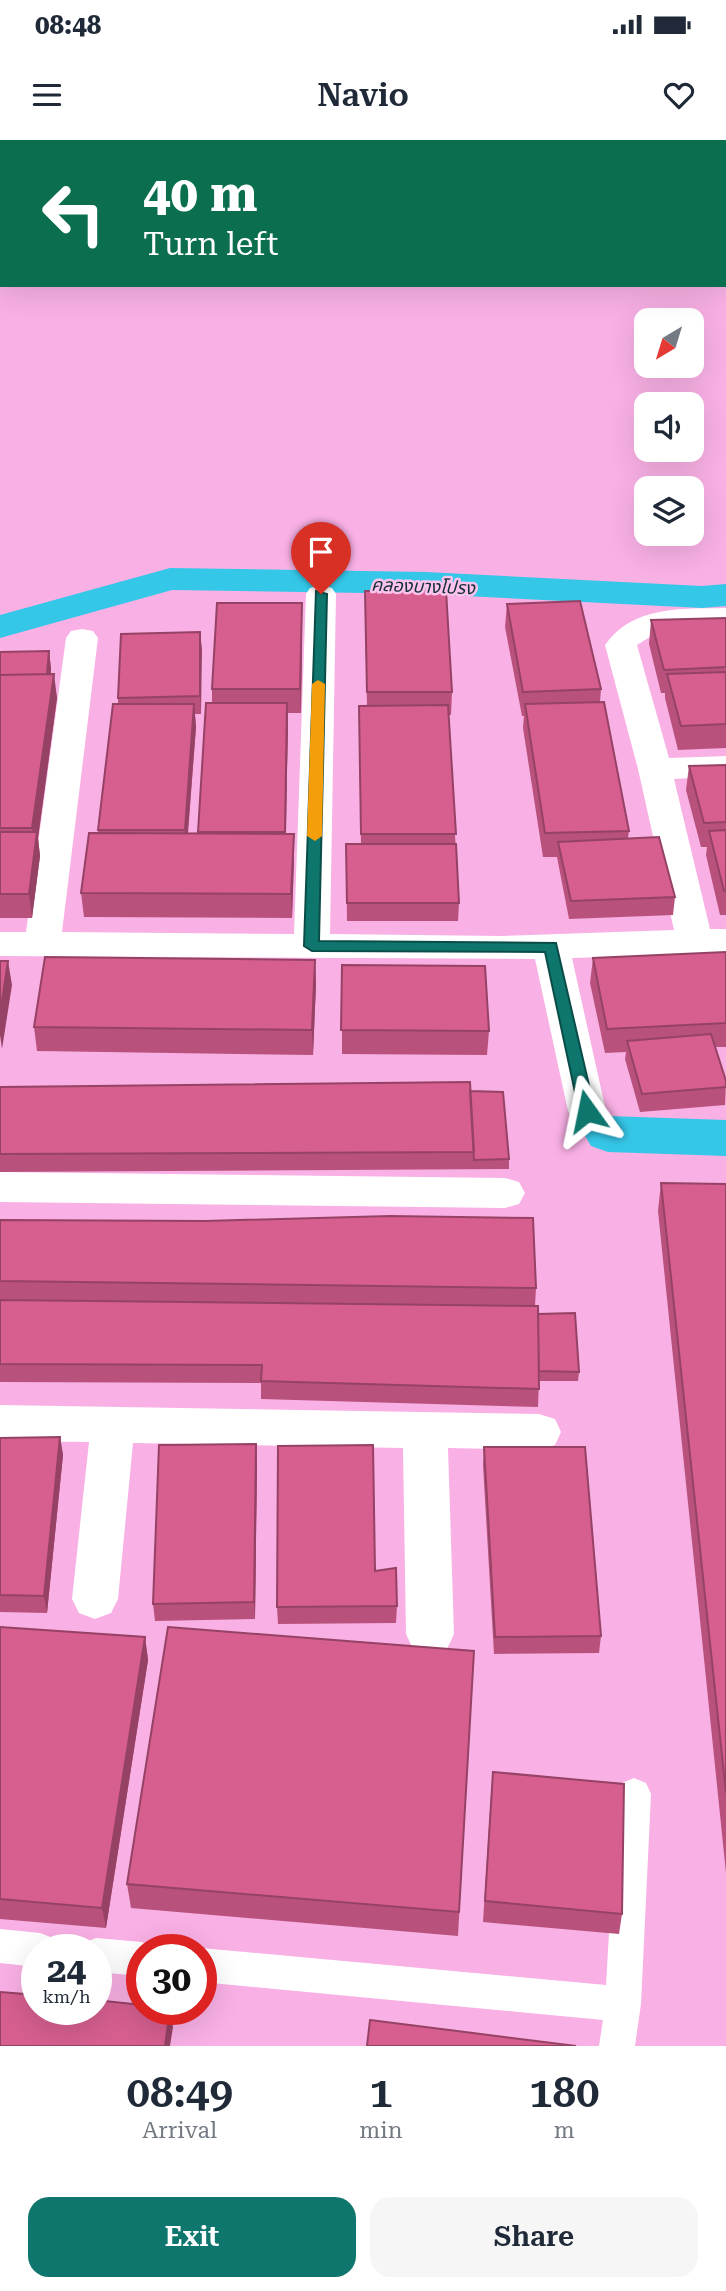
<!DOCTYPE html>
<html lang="en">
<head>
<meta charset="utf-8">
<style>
  body { margin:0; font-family:"Roboto Serif","Noto Sans Thai",serif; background:#f6f6f7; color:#1f2937; height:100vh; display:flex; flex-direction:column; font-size:26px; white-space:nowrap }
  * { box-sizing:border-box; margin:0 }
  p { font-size:23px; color:#747a83 }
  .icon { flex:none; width:38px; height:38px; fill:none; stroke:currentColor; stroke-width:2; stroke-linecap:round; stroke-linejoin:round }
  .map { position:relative; height:1906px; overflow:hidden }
  .drawer { display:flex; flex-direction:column; background:#fff; flex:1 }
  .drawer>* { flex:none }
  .hud { position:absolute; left:0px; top:0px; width:726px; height:147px; box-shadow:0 7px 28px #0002; background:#0b6e4f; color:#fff; overflow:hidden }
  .needle { width:46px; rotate:218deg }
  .fabs { position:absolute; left:634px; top:168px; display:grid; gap:14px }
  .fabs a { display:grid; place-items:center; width:70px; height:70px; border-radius:14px; background:#fff; box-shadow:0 7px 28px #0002; font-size:35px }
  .speed { position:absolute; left:21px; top:1794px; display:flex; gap:14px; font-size:35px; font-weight:700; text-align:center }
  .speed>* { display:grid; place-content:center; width:91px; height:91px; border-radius:50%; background:#fff; box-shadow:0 7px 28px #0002; line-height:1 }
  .speed small { font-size:18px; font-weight:400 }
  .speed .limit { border:10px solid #d22; background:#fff; color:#111 }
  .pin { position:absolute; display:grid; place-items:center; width:60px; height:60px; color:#fff; margin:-72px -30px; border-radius:50% 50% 50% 0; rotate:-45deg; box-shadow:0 0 7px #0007 }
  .pin .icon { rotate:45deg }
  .me { position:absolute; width:77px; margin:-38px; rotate:348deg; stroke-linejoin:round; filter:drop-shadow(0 0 5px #0008) }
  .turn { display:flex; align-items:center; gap:24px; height:147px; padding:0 28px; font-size:32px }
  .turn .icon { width:91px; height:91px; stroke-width:2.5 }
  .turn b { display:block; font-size:49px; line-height:60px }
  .eta { display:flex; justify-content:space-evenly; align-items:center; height:119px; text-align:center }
  .eta b { font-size:42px; font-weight:600; line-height:49px }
  .button { display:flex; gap:14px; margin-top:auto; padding:14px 28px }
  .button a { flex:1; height:80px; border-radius:21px; background:#0f766e; color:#fff; font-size:28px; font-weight:600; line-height:80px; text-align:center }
  .button a+a { background:#f6f6f7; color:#1f2937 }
  .status { display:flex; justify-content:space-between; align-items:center; height:49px; padding:0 35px; background:#fff; direction:ltr }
  .status svg { height:19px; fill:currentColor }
  header { display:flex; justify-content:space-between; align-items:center; height:91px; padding:0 28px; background:#fff; font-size:32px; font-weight:600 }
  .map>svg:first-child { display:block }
</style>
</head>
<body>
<div class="status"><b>08:48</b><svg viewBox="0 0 49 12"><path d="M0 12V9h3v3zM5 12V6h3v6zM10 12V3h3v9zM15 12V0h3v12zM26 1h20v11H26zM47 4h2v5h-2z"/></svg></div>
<header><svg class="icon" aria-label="menu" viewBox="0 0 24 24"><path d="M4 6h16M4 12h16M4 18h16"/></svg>Navio<svg class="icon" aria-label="heart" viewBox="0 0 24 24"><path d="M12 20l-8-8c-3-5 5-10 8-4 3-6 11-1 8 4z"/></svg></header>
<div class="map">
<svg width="726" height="1906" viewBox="0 0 726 1906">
  <rect width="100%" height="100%" fill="#f9b0e5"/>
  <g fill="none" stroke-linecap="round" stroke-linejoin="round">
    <path fill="#35c7e8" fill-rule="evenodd" d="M170,428L426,432L702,446L726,444V466L702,468L426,454L172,450L0,498V475Z
      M608,976L726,980V1016L608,1012L591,1006L584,994L591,982Z"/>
    <path fill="#fff" fill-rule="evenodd" d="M634,1638L646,1643L651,1654L641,1864L635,1906H599L603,1880L201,1842V1810H196L201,1808L606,1845L617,1654L622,1643Z
      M0,1789L40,1793L53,1798L58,1810H37V1827L0,1823Z
      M96,1798L142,1802L156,1810H142V1836L96,1832V1810H81L83,1803Z"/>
    <path fill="#fff" fill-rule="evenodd" d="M321,445L332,448L336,454L330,794L501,796L674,790L638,629L605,505C633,465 682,469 726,468V486L661,490L637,505L669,618L726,616V636L674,639L710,789H726V813L572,818L606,971L601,981L587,985L573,981L568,971L535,819L0,816V792H26L66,498L71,491L82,489L93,491L98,498L62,792L294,794L306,454L310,448Z
      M0,1032L505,1038L519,1042L525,1053L519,1064L505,1068L0,1062Z
      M0,1265L539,1274L555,1279L561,1292L555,1305L539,1310L448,1308L454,1494L447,1509L430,1515L413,1509L406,1494L403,1308L133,1303L118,1459L111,1473L95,1479L79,1473L72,1459L89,1302L0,1301Z"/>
  </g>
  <path fill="#b8527c" d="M2,41V70L0,67V42Z
    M507,464L601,549L600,562L629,691L628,698L675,757L673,775L569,779L557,717H543L523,588L524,576H522L505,487Z
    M365,474L452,552L451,575H448L459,763L458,781H347L346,704H361L359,590L367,566Z
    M726,478V608L678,610L665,558V553H661L649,504L651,480Z
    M302,486L301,573H288L286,694H294V718L292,778L84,777L81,753L98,693V690L118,564V558L200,492L201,574H195L196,587L188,694H198L206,563H212V549Z
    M49,511L51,529V534L57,558L38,698L40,716L32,778H0V512Z
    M726,625V775H720L706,715L707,707H701L686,650L689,626Z
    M726,812V907H715L726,941L725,965L640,972L625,919L626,912L605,913L590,843L593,818Z
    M315,820L316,844L313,915L37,911L34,887Z
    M342,825L489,891L487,915L342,914Z
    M0,947L470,951L509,1019V1029L0,1032Z
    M661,1043L726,1044V1733L658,1071Z
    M0,1080L536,1148L535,1166L538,1174L579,1232L578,1241H539L538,1267L261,1259V1243L0,1242Z
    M60,1297L63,1315L47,1473L0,1472V1298Z
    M484,1307L601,1496L599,1513L494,1514L483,1325Z
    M257,1322L255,1479L155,1481L153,1464Z
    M375,1431L397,1466L396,1483L278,1484L277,1467Z
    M0,1487L145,1497L148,1520L106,1788L0,1779Z
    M474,1511L458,1796L131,1768L127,1744Z
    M491,1654L622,1774L619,1794L483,1782Z"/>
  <path fill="#964265" d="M302,463V486L301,573L300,549Z
    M200,492L202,509L201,574L200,556Z
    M49,511L51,529L48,556L46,538Z
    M54,534L57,558L38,698L40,716L32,778L29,754L35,707L32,688Z
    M287,563L288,587L285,716V692Z
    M194,564L196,587L186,714L185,690Z
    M294,694V718L292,778L291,754Z
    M315,820L316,844L313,915L312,890Z
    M8,821L12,845L2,909L0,895V874Z
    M60,1297L63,1315L47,1473L44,1456Z
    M256,1304L257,1322L255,1479L254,1462Z
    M145,1497L148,1520L106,1788L102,1768Z
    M170,1869L173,1887L170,1906H165Z"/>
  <path fill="#d65f90" stroke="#964265" stroke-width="2" d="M2,41V58L0,55V42Z
    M446,450L452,552H367L365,451Z
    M580,461L601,549L523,552L507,464Z
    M217,463H302L300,549H212Z
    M726,478V527L664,530L651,480Z
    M200,492V556L118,558L121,494Z
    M49,511L47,534L0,535V512Z
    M726,532V584L681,586L667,534Z
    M54,534L32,688H0V535Z
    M604,562L629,691L545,693L525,564Z
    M206,563H287L285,692H198Z
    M113,564H194L185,690H98Z
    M448,565L456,694H361L359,566Z
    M726,625V682L704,683L689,626Z
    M726,690V751H724L709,691Z
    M0,692H37L29,754H0Z
    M89,693L294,694L291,754L81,753Z
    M659,697L675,757L571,761L558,702Z
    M346,704H456L459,763H347Z
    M726,812V883L607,889L593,818Z
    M45,817L315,820L312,890L34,887Z
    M0,821H8L0,874Z
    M342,825L485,826L489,891L341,890Z
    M711,894L726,941V947L642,954L627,901Z
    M470,942L474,1012L0,1014V947Z
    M470,951L503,952L509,1019L474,1020Z
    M661,1043L726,1044V1653Z
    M390,1076L533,1078L536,1148L0,1141V1080L205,1081Z
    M0,1160L538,1166L539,1249L261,1241L262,1225L0,1224Z
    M575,1173L579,1232L539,1231L538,1174Z
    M60,1297L44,1456L0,1455V1298Z
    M256,1304L254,1462L153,1464L159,1305Z
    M373,1305L375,1431L396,1428L397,1466L277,1467L278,1306Z
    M484,1307H585L601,1496L495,1497Z
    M0,1487L145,1497L102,1768L0,1759Z
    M168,1487L474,1511L459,1772L127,1744Z
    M493,1632L624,1644L622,1774L485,1761Z
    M0,1852L37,1855V1869H96V1860L142,1865V1869H170L165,1906H0Z
    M370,1880L576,1906H367Z"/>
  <path fill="#0f766e" stroke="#0a4d48" stroke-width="2" d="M316,451L327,454L319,801L556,803L595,971L592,975L587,977L579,971L545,812L312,811L304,806Z"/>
  <path fill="#f59e0b" d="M318,540L325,544L322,696L315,701L307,696L312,544Z"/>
  <g text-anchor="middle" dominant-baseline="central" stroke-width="5" stroke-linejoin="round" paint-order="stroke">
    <g font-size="18" font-style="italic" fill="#122f37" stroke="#fec3ed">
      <text transform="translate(423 446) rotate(2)">คลองบางโปรง</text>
    </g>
  </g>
</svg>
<div class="fabs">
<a><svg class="needle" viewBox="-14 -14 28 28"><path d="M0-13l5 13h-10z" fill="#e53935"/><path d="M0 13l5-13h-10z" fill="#747a83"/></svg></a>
<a><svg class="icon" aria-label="sound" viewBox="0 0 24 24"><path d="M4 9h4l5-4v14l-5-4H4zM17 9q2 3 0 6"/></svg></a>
<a><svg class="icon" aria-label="layers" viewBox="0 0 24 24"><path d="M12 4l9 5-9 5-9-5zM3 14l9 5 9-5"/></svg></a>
</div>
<div class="speed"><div>24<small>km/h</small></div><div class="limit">30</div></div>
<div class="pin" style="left:321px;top:454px;background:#d93025"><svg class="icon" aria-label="arrive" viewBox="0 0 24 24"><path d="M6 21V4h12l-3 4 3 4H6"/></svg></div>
<svg class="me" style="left:587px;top:971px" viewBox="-20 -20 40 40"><path d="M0-17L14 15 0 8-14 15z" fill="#0f766e" stroke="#fff" stroke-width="4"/></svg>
<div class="hud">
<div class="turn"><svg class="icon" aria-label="left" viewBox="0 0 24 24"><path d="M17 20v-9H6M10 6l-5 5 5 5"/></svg><div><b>40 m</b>Turn left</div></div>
</div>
</div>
<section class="drawer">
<div class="eta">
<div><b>08:49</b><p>Arrival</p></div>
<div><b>1</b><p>min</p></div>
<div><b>180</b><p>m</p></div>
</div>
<div class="button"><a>Exit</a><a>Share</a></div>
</section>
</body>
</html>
